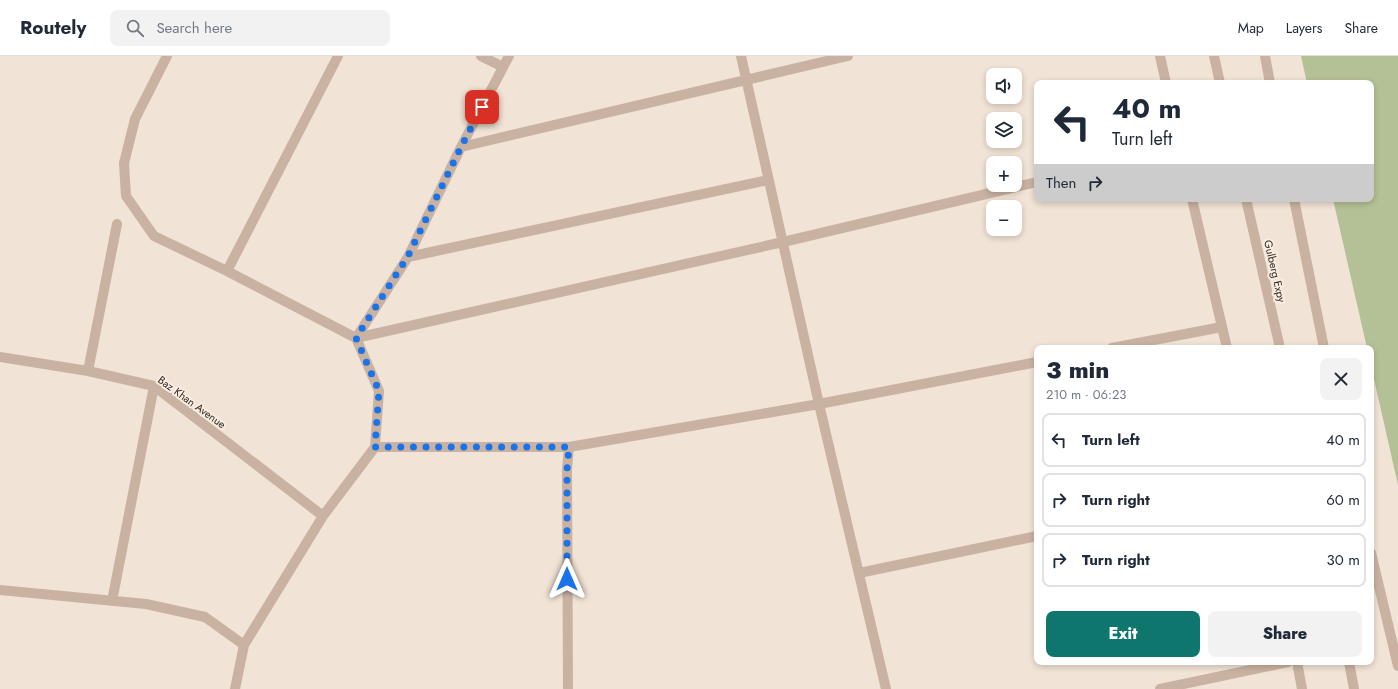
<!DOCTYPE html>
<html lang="en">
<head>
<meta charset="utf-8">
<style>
  body { margin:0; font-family:Jost,sans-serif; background:#f2f2f3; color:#1f2937; height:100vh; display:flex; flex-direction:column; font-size:15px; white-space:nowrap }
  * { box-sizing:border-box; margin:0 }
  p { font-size:13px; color:#747a83 }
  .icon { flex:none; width:22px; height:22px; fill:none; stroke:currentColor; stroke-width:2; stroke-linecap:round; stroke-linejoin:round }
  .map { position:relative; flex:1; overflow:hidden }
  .drawer { position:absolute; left:1034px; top:289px; width:340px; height:320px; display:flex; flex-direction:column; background:#fff; border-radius:8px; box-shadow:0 2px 6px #0003 }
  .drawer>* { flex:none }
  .hud { position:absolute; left:1034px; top:24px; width:340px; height:122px; border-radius:8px; box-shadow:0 2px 6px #0003; background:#fff; color:#1f2937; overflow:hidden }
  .tools { position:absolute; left:986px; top:12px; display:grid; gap:8px }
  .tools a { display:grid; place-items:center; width:36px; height:36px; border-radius:8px; background:#fff; box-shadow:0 2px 6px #0003; font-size:20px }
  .pin { position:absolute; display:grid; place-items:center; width:34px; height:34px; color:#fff; margin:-17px; border-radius:8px; box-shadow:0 2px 6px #0006 }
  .me { position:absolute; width:44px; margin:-22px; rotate:0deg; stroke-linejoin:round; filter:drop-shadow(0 0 3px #0008) }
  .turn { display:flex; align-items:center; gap:14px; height:84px; padding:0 12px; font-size:18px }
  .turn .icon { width:52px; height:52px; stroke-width:2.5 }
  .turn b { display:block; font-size:28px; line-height:34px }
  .then { display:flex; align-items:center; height:38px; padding:0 12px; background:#0003; gap:8px; font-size:15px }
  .round { display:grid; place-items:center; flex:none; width:42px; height:42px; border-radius:8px; background:#f2f2f3 }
  .headline { display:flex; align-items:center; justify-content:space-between; height:68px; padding:0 12px }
  h1 { font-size:24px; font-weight:800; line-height:30px }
  .button { display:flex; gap:8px; margin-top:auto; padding:8px 12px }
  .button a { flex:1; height:46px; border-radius:8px; background:#0f766e; color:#fff; font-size:16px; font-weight:800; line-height:46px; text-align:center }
  .button a+a { background:#f2f2f3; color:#1f2937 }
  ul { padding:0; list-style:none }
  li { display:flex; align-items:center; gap:12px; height:54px; margin:0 8px 6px; padding:0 4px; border:2px solid #e0e1e3; border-radius:8px }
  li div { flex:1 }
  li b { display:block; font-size:15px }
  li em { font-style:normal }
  header { display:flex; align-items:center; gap:24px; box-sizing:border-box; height:56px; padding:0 20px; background:#fff; border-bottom:1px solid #e0e1e3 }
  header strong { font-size:19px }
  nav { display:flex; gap:22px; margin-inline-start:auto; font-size:14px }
  .search { width:280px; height:36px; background:#f2f2f3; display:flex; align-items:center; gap:10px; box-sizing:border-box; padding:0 14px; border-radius:8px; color:#747a83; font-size:15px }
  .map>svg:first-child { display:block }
</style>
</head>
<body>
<header>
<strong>Routely</strong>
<div class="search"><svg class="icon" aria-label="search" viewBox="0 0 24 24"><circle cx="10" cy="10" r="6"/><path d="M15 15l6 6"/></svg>Search here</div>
<nav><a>Map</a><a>Layers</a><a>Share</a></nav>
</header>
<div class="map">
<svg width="1398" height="633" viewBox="0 0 1398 633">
  <rect width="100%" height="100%" fill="#f1e3d5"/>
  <path fill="#b4c095" d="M1301,0H1398V429L1371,310V292H1367L1333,143H1371V27H1307Z"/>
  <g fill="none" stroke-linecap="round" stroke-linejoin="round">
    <path stroke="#c9b2a1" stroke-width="10" d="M167,0L135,63L124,107L126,140L154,180L227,215L356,282L783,186L1037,126
      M481,0L503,11
      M741,0L819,348L886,633
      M1160,0L1166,27
      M461,91L509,0
      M1192,143L1227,292
      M408,201L768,124
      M227,215L338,0
      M1112,292L1222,271
      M0,301L88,315L154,330L323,460
      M88,315L117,168
      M375,391H569
      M859,517L1037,480
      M0,534L146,548L205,561L244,589
      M112,545L154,330
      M1297,606L1302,633
      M235,633L244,589L323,460L375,391L379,335L356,282L408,201L461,91L848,0
      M568,633L567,413L569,391L819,348L1037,306
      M1160,633L1288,606"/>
    <path stroke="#c9b2a1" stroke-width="10" d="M1214,0L1220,27
      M1265,0L1270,27
      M1246,143L1280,292
      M1294,143L1324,292
      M1371,497L1398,610
      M1349,606L1354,633"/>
  </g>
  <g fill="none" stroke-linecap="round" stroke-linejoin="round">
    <path stroke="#1a73e8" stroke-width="7" stroke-dasharray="0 12.6" d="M482,51L461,91L408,200L356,282L379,335L375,391H569L567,414V523"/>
  </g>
  <g text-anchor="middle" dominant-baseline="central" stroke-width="4" stroke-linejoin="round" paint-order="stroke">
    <g font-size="11" fill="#332824" stroke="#f9ede1">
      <text transform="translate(1275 215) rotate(77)">Gulberg Expy</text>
      <text transform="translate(192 346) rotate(36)">Baz Khan Avenue</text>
    </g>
  </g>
</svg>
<div class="tools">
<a><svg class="icon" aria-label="sound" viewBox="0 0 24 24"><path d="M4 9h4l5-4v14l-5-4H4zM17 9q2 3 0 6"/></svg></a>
<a><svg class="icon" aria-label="layers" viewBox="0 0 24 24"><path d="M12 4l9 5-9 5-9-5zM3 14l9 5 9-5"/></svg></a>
<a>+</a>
<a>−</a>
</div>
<div class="pin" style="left:482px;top:51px;background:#d93025"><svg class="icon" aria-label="arrive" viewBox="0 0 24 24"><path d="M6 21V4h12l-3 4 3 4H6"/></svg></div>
<svg class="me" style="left:567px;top:523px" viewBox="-20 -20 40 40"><path d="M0-17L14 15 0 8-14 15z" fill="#1a73e8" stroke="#fff" stroke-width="4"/></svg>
<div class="hud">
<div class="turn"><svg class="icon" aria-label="left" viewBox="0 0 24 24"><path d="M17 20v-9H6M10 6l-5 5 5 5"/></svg><div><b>40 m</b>Turn left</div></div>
<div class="then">Then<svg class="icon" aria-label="right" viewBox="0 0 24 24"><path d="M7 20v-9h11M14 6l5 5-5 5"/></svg></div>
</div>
<section class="drawer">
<div class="headline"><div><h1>3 min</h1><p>210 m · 06:23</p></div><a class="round"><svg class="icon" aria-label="close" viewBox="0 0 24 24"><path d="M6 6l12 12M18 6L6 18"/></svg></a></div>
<ul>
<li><svg class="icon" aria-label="left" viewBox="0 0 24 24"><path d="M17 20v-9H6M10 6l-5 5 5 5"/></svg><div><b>Turn left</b></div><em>40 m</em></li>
<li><svg class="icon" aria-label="right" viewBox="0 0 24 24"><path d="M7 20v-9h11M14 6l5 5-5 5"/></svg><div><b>Turn right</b></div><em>60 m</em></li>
<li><svg class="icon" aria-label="right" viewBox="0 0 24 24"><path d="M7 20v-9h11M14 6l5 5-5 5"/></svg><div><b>Turn right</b></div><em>30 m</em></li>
</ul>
<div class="button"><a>Exit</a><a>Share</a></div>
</section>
</div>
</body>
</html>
